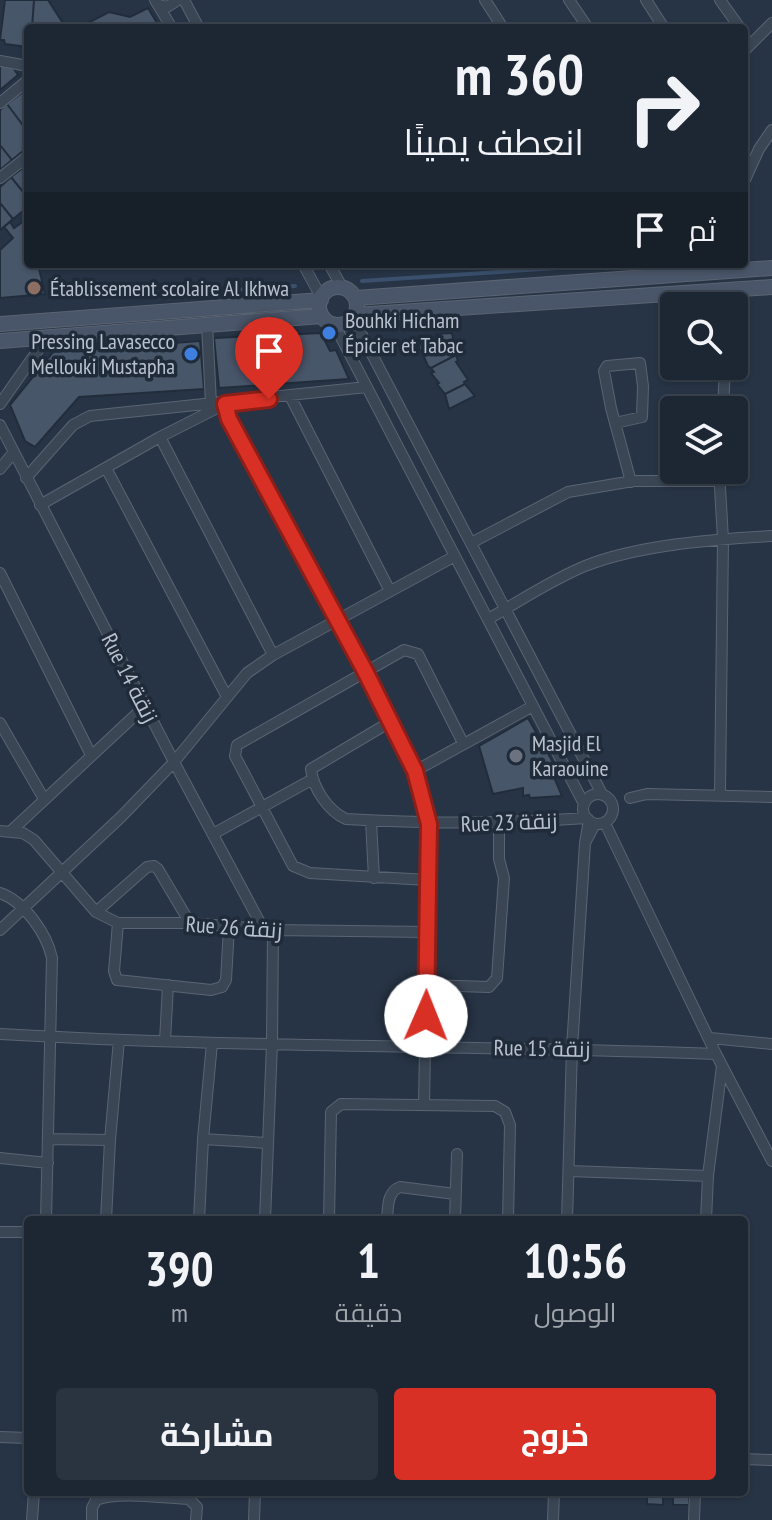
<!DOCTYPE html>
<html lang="ar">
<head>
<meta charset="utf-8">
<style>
  body { margin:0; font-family:"PT Sans Narrow",Cairo,sans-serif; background:#2a3340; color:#f1f3f6; direction:rtl; height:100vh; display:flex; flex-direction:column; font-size:30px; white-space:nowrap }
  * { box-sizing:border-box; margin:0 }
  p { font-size:26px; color:#a0a5ac }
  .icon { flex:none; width:44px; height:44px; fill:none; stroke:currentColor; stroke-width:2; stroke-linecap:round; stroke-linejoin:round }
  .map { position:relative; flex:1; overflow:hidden; direction:ltr }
  .side { position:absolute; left:24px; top:1216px; width:724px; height:280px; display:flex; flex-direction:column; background:#1d2734; border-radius:8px; box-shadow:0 2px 6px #0004,0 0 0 2px #3b444f; direction:rtl }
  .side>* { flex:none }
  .banner { position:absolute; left:24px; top:24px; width:724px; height:244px; border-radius:8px; box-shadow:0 2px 6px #0004,0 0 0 2px #3b444f; direction:rtl; background:#1d2734; color:#f1f3f6; overflow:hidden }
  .buttons { position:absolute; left:660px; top:292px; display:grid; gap:16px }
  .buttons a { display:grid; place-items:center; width:88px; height:88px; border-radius:8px; background:#1d2734; box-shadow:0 2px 6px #0004,0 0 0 2px #3b444f; font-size:40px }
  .pin { position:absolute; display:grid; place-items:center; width:68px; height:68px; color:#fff; margin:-82px -34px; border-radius:50% 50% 50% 0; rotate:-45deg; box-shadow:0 0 8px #0007 }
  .pin .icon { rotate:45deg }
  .me { position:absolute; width:88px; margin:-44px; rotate:1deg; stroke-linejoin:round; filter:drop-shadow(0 0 6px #0008) }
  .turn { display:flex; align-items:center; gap:28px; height:168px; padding:0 32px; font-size:36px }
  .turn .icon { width:104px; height:104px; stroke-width:2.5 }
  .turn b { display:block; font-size:56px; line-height:68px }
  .then { display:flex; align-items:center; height:76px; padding:0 32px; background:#0003; gap:16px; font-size:30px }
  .eta { display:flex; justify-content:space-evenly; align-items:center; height:136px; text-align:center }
  .eta b { font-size:48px; font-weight:700; line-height:56px }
  .cta { display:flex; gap:16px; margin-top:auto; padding:16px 32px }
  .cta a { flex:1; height:92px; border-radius:8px; background:#d93025; color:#fff; font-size:32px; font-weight:700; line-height:92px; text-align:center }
  .cta a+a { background:#2a3340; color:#f1f3f6 }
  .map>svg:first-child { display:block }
</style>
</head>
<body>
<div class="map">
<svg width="772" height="1520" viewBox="0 0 772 1520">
  <rect width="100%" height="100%" fill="#273445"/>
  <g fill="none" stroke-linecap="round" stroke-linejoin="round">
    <path stroke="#3a506d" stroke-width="4" d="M362,281L617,264
      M138,297L295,286"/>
  </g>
  <path fill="#485669" stroke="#222d3c" stroke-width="2" d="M5,0H34L32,28H28V47L5,44L4,40H0Z
    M34,0H48L66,28H32Z
    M148,8L160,28H78L109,12L130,17Z
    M0,65L12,66L18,75L0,90Z
    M28,88V132L7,104Z
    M7,104L28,132V147L12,160L0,145V110Z
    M0,145L12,160L0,170Z
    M28,164V198L11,177Z
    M11,177L28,198V207L13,219L0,203V187Z
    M0,203L13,219L0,230Z
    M24,221L28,226V264H38L45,294L0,298V250L13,238L4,227L10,222L14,228Z
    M321,333L330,351L336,350L349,379L219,388L214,338Z
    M452,333L456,355L431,368L428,366L424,357L427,354L419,349L421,338L427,335L437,339L436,334Z
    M200,341L204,389L79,397L35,447L25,441L10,405L53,352Z
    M456,355L458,361L456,362L468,380L464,382L465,384L445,394L437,384L439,383L431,373L434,372L431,368Z
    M465,384L475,396L449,409L445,394Z
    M528,718L555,766L551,770L562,796L530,798L529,795L523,796V788L493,794L479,746Z
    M647,1492H689V1505H673V1496L663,1495V1505L647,1504Z"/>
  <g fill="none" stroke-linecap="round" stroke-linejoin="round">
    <defs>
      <path id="minor" d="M155,0L158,5L167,7L178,0
        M184,0L199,28
        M485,0L503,28
        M569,0L588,28
        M646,0L664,28
        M720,0L740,28
        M158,5L172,28
        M744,51L772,23
        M0,61L28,66
        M0,103L28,80
        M0,178L28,156
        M744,182L759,149L772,130
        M303,264L321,297
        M329,264L342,287
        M729,306V290
        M353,318L602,794
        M207,324L211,404
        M334,324L584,804
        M290,396L390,591
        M0,404L48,336
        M723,410L725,366
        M615,423L642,417L643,386L640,363L607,366L604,371L611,408L631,482
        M0,425L174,762L264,930
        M160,437L273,655
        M106,468L227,697
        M0,469L13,453
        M719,470L723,539L720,794
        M26,478L73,425L90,416L367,387
        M40,505L160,437L225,404L229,419L365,671L415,771L429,824L424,1105
        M471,543L568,492L633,481H718
        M0,573L91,755
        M488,619C520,601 551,580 585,566C638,545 715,539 772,536
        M390,722L311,769C313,788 328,811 346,819C429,824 503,824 587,818
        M0,723L44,799
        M415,771L533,706
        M583 809a15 15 0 1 1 30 0a15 15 0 1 1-30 0Z
        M630,798L647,794L772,797
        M589,820L585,843L595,824
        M371,821L374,878
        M605,823L716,1054L772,1161
        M0,831L23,833L34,840L96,912L118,923H190L273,930L427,932
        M11,831L144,707
        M213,834L313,779
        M427,880L310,873L293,866L235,756L237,745L404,650L418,654L463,743
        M0,893C24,901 47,934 52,958L46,1220
        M96,912L147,867L154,866L158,869L190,923
        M118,923L114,971L117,980L211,990L222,987L226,980L229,927
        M0,930L121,817L174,762L247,673L273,655L455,556
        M427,985L489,987L497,978L504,878L499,859V824
        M0,1034C239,1048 478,1045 716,1054
        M710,1038L772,1044
        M165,1041L168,985
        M49,1139L110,1140
        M203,1139L268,1143
        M0,1158L48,1163
        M569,1171L708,1176
        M106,1220L110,1140L119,1040
        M199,1220L203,1139L212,1043
        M265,1220L272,1043L273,930
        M329,1220L331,1112L341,1104L495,1106L505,1112L510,1125L508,1220
        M387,1220C388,1207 387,1192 400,1187L455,1194
        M455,1220L457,1154
        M567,1220L572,1048L585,843
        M706,1220L708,1176L722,1066
        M0,1232H28
        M0,1437L28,1438
        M744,1459L772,1460
        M32,1520L34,1492
        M92,1520V1508L96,1500C119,1491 163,1498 189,1499L197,1507L196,1520
        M254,1520L255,1492
        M553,1520L554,1492
        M694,1520L695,1492"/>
      <path id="secondary" d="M319 306a19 19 0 1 1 38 0a19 19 0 1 1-38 0Z
        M356,298L772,268
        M355,315L772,287
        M0,324L321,300
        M0,341L322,316"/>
    </defs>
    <use href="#minor" stroke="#5a6472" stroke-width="12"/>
    <use href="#secondary" stroke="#5a6472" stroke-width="16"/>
    <use href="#minor" stroke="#3b4655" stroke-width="10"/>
    <use href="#secondary" stroke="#495568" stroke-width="14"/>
  </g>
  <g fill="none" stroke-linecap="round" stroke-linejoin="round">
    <defs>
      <path id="route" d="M269,399L225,404L229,419L365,671L415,771L429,824L426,1016"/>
    </defs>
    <use href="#route" stroke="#8d1f18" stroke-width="20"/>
    <use href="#route" stroke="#d93025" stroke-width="14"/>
  </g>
  <circle fill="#8d6e63" stroke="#202b3a" stroke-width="3" cx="34" cy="288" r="8"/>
  <g fill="#3f7fe0" stroke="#202b3a" stroke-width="3">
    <circle cx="329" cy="333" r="8"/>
    <circle cx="191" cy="354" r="8"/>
  </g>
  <circle fill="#6b7280" stroke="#202b3a" stroke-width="3" cx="516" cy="756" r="8"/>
  <g text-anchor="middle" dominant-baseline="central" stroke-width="7" stroke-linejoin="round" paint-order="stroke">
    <g font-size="22" fill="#b9c1ce" stroke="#202b3a" text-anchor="start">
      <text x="50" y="288">Établissement scolaire Al Ikhwa</text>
      <text x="345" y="320">Bouhki Hicham<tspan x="345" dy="25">Épicier et Tabac</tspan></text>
      <text x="175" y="341" text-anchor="end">Pressing Lavasecco<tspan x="175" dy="25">Mellouki Mustapha</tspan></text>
      <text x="532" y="743">Masjid El<tspan x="532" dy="25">Karaouine</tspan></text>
    </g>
    <g font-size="22" fill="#b9c1ce" stroke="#202b3a">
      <text transform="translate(130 678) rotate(63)">Rue 14 زنقة</text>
      <text transform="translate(509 822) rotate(-2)">Rue 23 زنقة</text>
      <text transform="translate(234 927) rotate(4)">Rue 26 زنقة</text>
      <text transform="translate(542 1048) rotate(1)">Rue 15 زنقة</text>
    </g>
  </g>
</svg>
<div class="buttons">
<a><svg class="icon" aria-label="search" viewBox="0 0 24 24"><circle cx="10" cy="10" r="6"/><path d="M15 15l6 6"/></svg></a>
<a><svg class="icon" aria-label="layers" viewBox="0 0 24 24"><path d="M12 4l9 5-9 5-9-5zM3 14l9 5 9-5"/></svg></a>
</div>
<div class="pin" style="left:269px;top:399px;background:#d93025"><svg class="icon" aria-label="arrive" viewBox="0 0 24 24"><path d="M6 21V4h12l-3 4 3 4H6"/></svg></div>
<svg class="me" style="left:426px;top:1016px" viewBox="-20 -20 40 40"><circle r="19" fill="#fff"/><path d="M0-13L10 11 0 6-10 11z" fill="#d93025"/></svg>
<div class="banner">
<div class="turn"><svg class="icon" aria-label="right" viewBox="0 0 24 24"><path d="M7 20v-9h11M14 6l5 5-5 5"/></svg><div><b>360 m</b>انعطف يمينًا</div></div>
<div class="then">ثم<svg class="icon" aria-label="arrive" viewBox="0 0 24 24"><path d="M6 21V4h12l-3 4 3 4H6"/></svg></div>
</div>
<section class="side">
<div class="eta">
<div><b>10:56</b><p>الوصول</p></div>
<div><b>1</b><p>دقيقة</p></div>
<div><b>390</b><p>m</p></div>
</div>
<div class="cta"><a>خروج</a><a>مشاركة</a></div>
</section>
</div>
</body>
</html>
